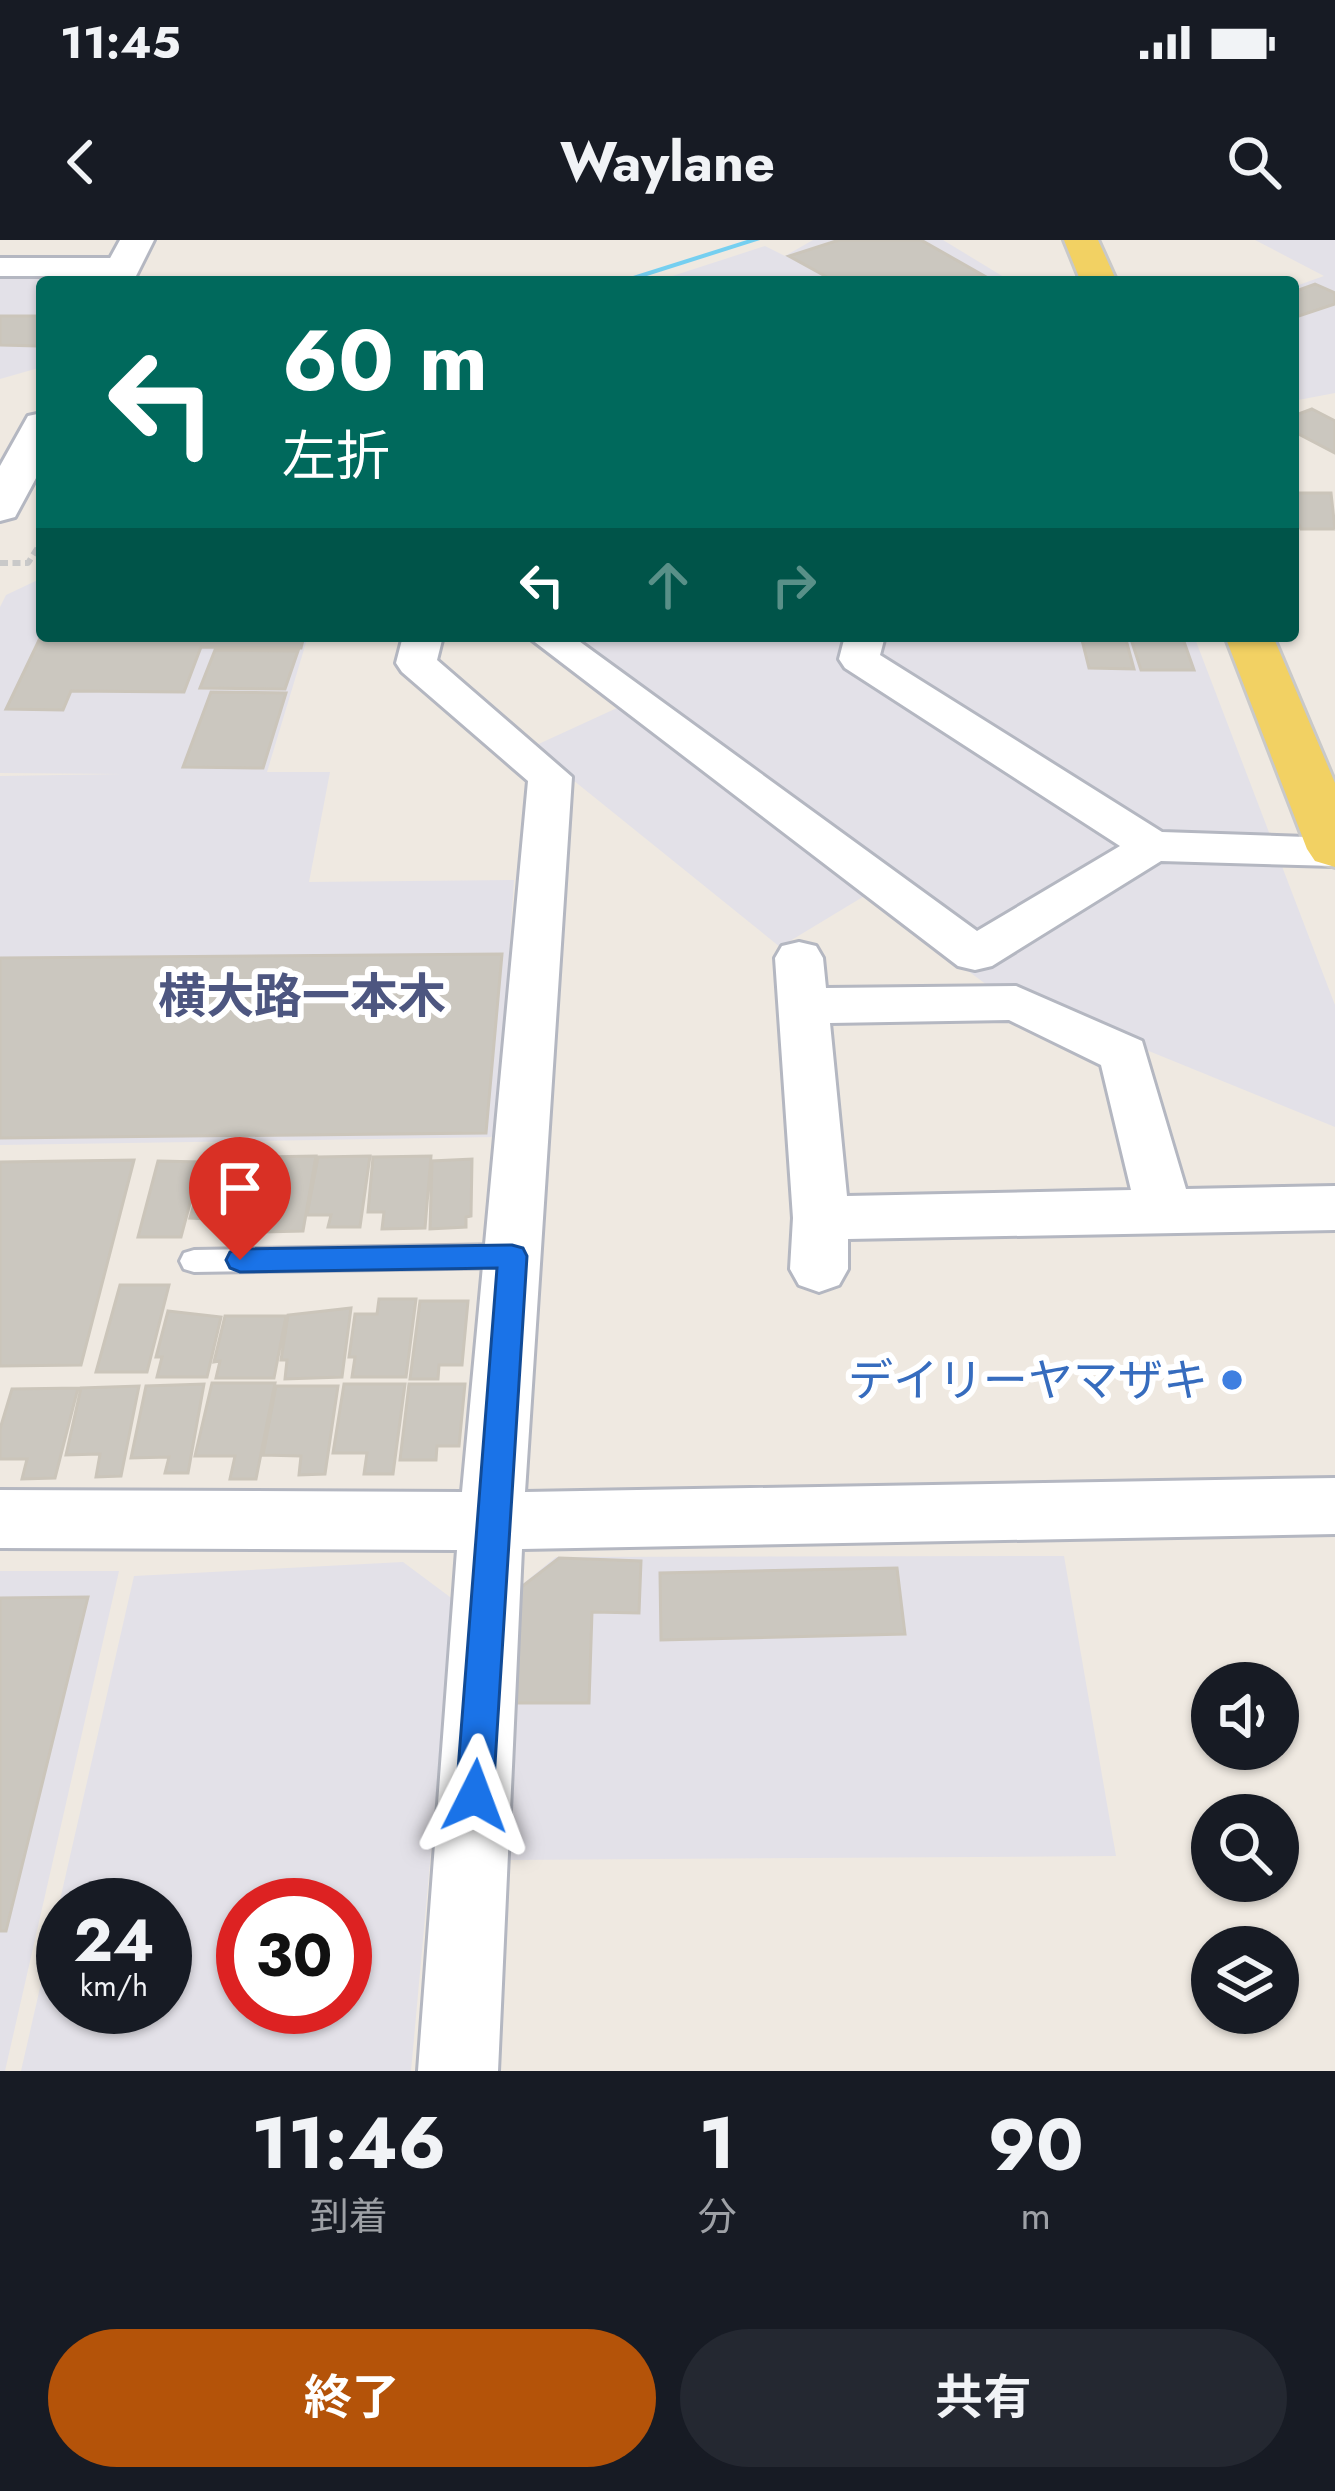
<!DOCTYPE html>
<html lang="ja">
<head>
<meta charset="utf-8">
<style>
  body { margin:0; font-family:Jost,"Noto Sans JP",sans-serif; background:#242831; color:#f1f3f6; height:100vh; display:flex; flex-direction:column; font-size:45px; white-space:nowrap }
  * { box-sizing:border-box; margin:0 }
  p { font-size:39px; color:#9ea1a6 }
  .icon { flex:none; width:66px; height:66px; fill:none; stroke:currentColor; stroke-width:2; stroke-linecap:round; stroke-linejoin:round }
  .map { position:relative; height:1831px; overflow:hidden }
  .side { display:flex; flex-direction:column; background:#171b24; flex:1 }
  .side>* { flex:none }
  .banner { position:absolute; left:36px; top:36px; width:1263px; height:366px; border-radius:12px; box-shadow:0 3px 9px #0004; background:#00695c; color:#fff; overflow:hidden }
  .tools { position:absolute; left:1191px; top:1422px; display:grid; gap:24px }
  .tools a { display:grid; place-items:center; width:108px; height:108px; border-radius:50%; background:#171b24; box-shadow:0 3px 9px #0004; font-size:60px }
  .speed { position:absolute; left:36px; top:1638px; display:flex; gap:24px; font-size:60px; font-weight:700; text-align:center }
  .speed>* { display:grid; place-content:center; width:156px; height:156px; border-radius:50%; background:#171b24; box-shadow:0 3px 9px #0004; line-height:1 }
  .speed small { font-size:30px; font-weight:400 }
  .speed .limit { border:18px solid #d22; background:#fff; color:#111 }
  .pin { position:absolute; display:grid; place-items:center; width:102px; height:102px; color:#fff; margin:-123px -51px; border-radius:50% 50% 50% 0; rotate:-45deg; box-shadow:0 0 12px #0007 }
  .pin .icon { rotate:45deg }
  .me { position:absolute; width:132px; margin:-66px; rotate:3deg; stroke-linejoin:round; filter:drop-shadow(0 0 9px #0008) }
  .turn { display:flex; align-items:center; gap:42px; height:252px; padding:0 48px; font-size:54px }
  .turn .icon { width:156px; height:156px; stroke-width:2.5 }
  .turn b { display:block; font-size:84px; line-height:102px }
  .lanes { display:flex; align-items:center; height:114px; padding:0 48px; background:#0003; justify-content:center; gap:60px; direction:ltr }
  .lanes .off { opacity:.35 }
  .eta { display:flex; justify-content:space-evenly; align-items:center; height:204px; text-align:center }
  .eta b { font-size:72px; font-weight:700; line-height:84px }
  .button { display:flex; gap:24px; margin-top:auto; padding:24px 48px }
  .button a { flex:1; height:138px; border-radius:72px; background:#b45309; color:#fff; font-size:48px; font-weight:700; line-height:138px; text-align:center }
  .button a+a { background:#242831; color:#f1f3f6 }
  .status { display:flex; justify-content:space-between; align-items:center; height:84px; padding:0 60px; background:#171b24; direction:ltr }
  .status svg { height:33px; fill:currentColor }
  header { display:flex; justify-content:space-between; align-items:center; height:156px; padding:0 48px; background:#171b24; font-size:54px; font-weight:700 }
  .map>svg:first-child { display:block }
</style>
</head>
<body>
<div class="status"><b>11:45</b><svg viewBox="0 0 49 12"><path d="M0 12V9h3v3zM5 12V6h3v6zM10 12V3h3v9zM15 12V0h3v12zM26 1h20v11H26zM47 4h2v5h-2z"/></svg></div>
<header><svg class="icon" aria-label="back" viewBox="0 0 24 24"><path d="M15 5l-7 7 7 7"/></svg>Waylane<svg class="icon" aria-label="search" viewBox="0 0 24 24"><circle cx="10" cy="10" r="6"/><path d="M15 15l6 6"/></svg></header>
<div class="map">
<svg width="1335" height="1831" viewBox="0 0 1335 1831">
  <rect width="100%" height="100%" fill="#efe9e1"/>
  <path fill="#e3e1e8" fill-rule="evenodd" d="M813,0H943L1012,42H654L765,6L785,16Z
    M1255,0H1335V153L1293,161V47L1324,36Z
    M0,32H108L102,42H42V127L0,139Z
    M42,338V396H308L267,532H330L309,642L514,640L497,897L0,905V536L121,534L0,533V367L6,355Z
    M524,396H1194L1335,765V887L987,745L866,655L780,707L532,507L617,468Z
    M1064,1316L1116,1616L505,1620L515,1350L556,1317Z
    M403,1322L454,1360L411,1831H21L134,1336ZM63,1665H165V1767H63ZM243,1665H345V1767H243Z
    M0,1331H119L5,1831H0Z"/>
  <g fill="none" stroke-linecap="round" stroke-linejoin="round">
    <path fill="#75cff0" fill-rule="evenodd" d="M747,0H760L628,42H614Z"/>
  </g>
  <path fill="#cbc7bf" stroke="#cbc5ba" stroke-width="3" d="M839,0H921L995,42H836L789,16Z
    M1315,44L1335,53V64L1293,78V52Z
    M0,76H42V98L37,106L0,105Z
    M1312,169L1335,181V213L1293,191V176Z
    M1293,253H1331L1335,289H1301L1293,272Z
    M42,394V396H304L301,408L201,407L184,452L71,451L63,470L6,469Z
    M1081,396H1125L1134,429L1089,428Z
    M1130,396H1182L1194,430H1141Z
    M215,410L298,411L285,449L200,448Z
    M211,452L286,453L263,528L183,527Z
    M502,714L486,893L0,898V718Z
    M316,916L303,991L264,992L268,971L250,972L261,917Z
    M370,916L360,987H328L331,975H307L318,917Z
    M431,916L425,988L382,989L384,972H368L373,917Z
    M207,918L257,919L245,968H211L208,979L190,978Z
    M472,919L471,976L466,977V987L430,989L432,921Z
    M134,920L81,1125L0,1126V922Z
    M158,921L201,922L181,997H138Z
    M120,1045H169L147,1132H96Z
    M379,1059H416L406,1137H352L355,1117H349L355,1074H377Z
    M420,1061H468L462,1125H439L438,1139H410Z
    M351,1068L342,1137L285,1139L287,1120H281L288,1075Z
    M168,1071L221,1077L207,1137H157L162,1117H156Z
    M225,1076H286L274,1138H216L220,1121L214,1122Z
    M212,1143H275L256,1239H230L235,1216H195Z
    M204,1144L188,1233H165L169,1217L131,1218L146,1146Z
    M344,1144H405L393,1234H364L367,1213H333Z
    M409,1144H465L459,1206H437L436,1220H400Z
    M139,1146L121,1236L96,1237L100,1214L66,1215L81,1148Z
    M276,1146H338L325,1234L299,1235L301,1216L263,1215Z
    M78,1148L55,1238L22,1239L27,1219H0V1189L12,1149Z
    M559,1318L641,1321L639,1373L592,1372L589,1463H513L520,1348Z
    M897,1328L905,1394L661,1400L660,1333Z
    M88,1357L6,1691H0V1358Z"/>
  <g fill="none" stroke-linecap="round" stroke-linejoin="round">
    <defs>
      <path id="service" d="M512,1005L522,1008L526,1016L522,1024L512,1027L194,1032L184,1029L180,1021L184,1013L194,1010Z"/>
      <path id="minor" d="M0,18H123L138,27L123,36H0Z
        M403,396H443L437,420L572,537L525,1252L1335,1238V1294L522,1309L498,1831H418L457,1310L0,1308V1250L462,1252L528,541L402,432L396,423Z
        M527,396H572L977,691L1120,606L845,428L839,419L845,396H885L880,415L1162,592L1335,598V626L1161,621L992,726L975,730L958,726Z
        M799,702L816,706L823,718L826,748L1016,746L1142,801L1186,949L1335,946V990L848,999V1029L839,1045L819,1052L799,1045L790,1029L793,978L775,718L782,706ZM1009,780L1101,825L1131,950L847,956L830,783Z"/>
      <path id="tertiary" d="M120,0H154L133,42H97Z
        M42,173V227L15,277L0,281V226L28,176Z"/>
      <path id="primary" d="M1064,0H1098L1117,42H1081Z
        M1225,396H1273L1335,543V627L1315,621L1307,609Z"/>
    </defs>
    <use href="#service" stroke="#b4b7c1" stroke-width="6"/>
    <use href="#minor" stroke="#b4b7c1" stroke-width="6"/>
    <use href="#tertiary" stroke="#b4b7c1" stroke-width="6"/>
    <use href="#primary" stroke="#c9c9c9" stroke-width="6"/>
    <path stroke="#c9c9c9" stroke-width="6" stroke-dasharray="8 4.5" stroke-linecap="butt" d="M0,323H28L42,301"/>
    <use href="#service" fill="#fff" fill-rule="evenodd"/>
    <use href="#minor" fill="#fff" fill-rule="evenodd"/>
    <use href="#tertiary" fill="#fff" fill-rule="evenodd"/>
    <use href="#primary" fill="#f2d163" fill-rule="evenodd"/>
  </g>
  <path fill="#1a73e8" stroke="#114b97" stroke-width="3" d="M512,1005L523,1008L527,1016L493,1556L487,1569L475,1574L462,1569L456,1556L497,1028L240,1032L230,1028L226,1020L230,1012L240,1009Z"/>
  <circle fill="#3f7fe0" stroke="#fff" stroke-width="4.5" cx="1232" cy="1140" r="12"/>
  <g text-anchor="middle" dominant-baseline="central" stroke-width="12" stroke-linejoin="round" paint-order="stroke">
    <g font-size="45" fill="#366cbe" stroke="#fff" text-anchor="end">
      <text x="1208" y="1140">デイリーヤマザキ</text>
    </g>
    <g font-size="48" font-weight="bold" fill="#4d5680" stroke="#fff">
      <text x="302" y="756">横大路一本木</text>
    </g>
  </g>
</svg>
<div class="tools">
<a><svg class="icon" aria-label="sound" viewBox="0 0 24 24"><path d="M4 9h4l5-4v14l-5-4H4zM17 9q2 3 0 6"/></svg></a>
<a><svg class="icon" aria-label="search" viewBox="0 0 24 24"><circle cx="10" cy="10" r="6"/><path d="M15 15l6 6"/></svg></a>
<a><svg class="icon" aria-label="layers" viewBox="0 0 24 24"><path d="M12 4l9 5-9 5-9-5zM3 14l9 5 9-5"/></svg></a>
</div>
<div class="speed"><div>24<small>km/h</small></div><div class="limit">30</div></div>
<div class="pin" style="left:240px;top:1020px;background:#d93025"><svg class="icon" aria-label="arrive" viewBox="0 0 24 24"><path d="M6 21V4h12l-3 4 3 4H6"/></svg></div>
<svg class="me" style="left:475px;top:1556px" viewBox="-20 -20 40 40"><path d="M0-17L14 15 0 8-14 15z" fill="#1a73e8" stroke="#fff" stroke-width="4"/></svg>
<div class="banner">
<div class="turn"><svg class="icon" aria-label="left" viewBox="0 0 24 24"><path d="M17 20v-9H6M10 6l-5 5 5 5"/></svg><div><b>60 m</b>左折</div></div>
<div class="lanes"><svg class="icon" aria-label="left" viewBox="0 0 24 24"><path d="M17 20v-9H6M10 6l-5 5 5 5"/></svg><svg class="icon off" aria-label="ahead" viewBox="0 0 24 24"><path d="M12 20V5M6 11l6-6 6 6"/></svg><svg class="icon off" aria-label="right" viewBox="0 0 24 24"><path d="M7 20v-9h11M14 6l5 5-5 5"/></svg></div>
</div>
</div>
<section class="side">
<div class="eta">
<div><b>11:46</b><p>到着</p></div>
<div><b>1</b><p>分</p></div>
<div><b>90</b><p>m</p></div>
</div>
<div class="button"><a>終了</a><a>共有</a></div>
</section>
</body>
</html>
